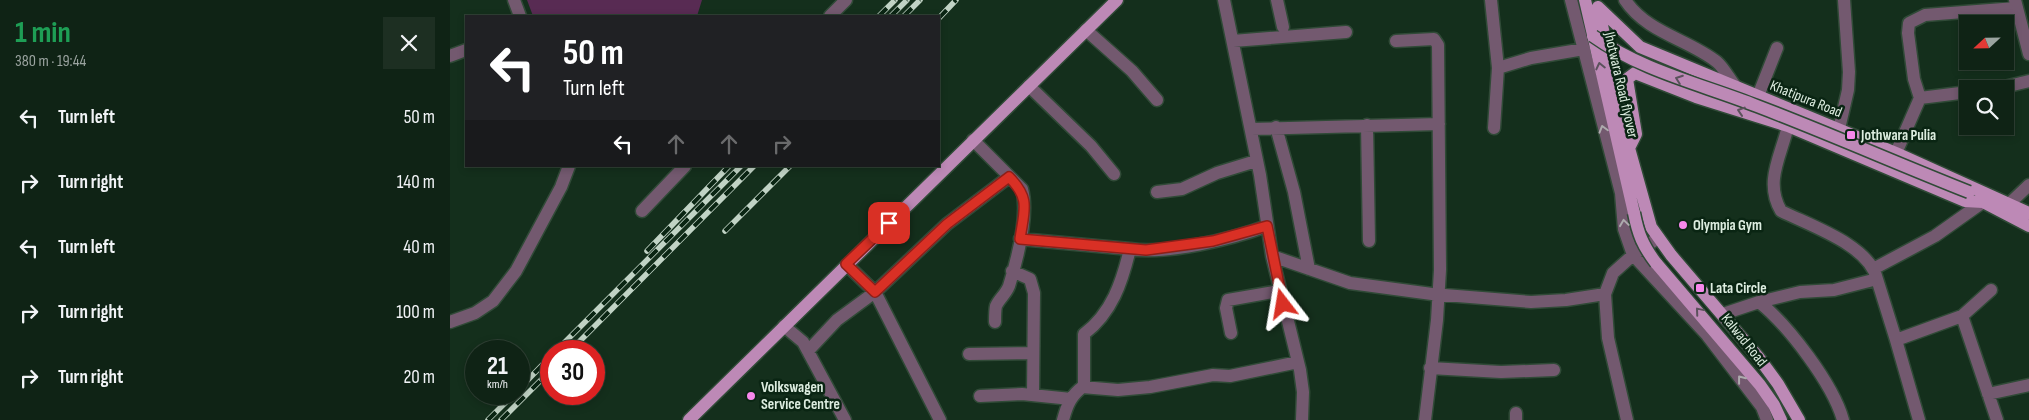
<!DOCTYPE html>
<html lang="en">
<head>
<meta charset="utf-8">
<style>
  body { margin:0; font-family:"Sofia Sans Condensed",sans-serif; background:#1d2f22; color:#f1f3f6; height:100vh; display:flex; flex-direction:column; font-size:19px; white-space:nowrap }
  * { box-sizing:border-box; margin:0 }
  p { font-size:16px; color:#9ba4a0 }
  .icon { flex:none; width:28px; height:28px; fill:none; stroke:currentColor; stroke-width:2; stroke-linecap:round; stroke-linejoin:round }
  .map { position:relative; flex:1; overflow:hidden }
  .details { display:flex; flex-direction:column; background:#0f2315; width:450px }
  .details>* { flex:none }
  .guide { position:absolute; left:15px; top:15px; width:475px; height:152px; border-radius:0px; box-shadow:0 2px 8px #0003,0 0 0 1px #2f4034; background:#202124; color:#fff; overflow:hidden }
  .needle { width:32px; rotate:248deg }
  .tools { position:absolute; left:1509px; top:15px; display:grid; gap:10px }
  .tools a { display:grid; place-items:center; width:55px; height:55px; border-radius:0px; background:#0f2315; box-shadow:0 2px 8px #0003,0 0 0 1px #2f4034; font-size:25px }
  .speed { position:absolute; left:15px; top:340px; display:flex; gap:10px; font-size:25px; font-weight:700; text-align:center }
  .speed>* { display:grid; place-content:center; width:65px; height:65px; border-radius:50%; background:#0f2315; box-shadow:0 2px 8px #0003,0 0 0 1px #2f4034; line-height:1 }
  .speed small { font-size:12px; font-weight:400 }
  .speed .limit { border:8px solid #d22; background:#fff; color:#111 }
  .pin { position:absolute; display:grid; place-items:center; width:42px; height:42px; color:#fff; margin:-21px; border-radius:10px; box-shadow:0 2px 8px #0006 }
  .me { position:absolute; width:55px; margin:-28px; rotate:346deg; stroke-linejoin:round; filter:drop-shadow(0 0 4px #0008) }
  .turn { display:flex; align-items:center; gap:18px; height:105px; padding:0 15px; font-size:22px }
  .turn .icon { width:65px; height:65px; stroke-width:2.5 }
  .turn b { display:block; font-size:35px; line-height:42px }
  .lanes { display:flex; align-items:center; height:48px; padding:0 15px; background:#0003; justify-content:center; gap:25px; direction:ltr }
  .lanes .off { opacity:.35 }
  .round { display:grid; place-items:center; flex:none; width:52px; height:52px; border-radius:0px; background:#1d2f22 }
  .head { display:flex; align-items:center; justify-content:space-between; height:85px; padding:0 15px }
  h1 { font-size:30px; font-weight:700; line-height:38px; color:#1e9e55 }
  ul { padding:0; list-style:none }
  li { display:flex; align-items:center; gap:15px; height:65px; padding:0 15px }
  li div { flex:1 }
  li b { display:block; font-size:19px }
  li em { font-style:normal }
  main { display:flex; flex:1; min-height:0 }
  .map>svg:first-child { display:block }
</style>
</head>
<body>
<main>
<section class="details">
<div class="head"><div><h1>1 min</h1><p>380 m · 19:44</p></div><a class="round"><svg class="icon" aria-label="close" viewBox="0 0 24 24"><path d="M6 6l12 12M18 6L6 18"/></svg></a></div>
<ul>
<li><svg class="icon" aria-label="left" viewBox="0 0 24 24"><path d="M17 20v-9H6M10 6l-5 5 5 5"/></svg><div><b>Turn left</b></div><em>50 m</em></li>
<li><svg class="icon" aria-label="right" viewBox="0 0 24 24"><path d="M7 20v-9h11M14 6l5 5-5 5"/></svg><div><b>Turn right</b></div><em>140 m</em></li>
<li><svg class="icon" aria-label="left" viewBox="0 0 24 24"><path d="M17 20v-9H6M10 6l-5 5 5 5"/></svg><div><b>Turn left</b></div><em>40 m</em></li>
<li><svg class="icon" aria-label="right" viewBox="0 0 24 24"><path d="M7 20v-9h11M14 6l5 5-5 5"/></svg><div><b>Turn right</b></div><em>100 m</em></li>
<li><svg class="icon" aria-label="right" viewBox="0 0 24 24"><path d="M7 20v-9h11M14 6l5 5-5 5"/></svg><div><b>Turn right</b></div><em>20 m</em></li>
</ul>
</section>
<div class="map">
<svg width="1579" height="420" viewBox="0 0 1579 420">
  <rect width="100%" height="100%" fill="#142f1c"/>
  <path fill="#582b53" d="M77,0H252L247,16H83Z"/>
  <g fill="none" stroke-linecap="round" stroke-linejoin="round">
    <defs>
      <path id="minor" d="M64,0L70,16
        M774,0L810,175L822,256L900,283L982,294L1081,302L1116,300L1155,294L1163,273L1183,255L1208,238
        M827,0L833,27
        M1041,0L1048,68
        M1121,0L1171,193L1174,229L1183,255L1257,335L1312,407L1317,420
        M1175,0C1197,33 1238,39 1267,62C1274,68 1280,80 1286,87
        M1565,0L1579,54
        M380,16L396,0
        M636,30L682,71L707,100
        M783,41L896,32
        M946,41L984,39L988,45L990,270L987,320L975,420
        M0,56L16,50
        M579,86L641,146L664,174
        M1546,89L1579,81
        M1308,96L1327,48
        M1470,98L1518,92
        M917,125L919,241
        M1338,126C1331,156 1314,182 1331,211C1361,226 1419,245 1427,279
        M826,127L844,192L859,269
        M1044,128L1048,68L1081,58L1134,49
        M801,129L989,124
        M1389,129L1398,90L1399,72L1394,0
        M523,140L572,189C579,215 567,260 559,286C556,294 549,299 546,306C545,310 545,317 545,322
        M1446,153L1470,98L1464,79L1458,33L1459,23L1475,15L1566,8
        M707,192L732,189L767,173L806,161
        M192,211L235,166
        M1556,213L1559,204L1579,185
        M570,239L680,249
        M822,256L850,370L853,392L852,420
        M397,265L425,292L490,420
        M1425,268L1485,236L1533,202
        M562,271L580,279L584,293L583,395
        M1155,294L1158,338L1177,420
        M1309,302C1338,325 1383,384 1393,420
        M1273,314L1309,302L1350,292L1384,290L1427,279L1446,340
        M1512,316L1541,290
        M0,322L25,313L43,301L66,271L111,187L119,166
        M334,326L353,342L395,420
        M781,333L776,308L778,300L829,291
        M358,351L387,320L425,292L497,224L559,177
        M519,354L583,353
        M980,368L1051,372L1104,370
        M632,387L668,390L700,387L763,375L780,376L848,362
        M1538,394L1579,385
        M530,396L572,394L621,399
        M1066,413V420
        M613,420C617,405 621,395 634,386V334C662,313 672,282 680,249C716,255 782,239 817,226
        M1469,420L1446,340L1512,316L1547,420"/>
      <path id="major" d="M1135,0L1184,213
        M1148,7L1190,47L1446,153L1579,213
        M1148,7L1179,148L1201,227L1221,255L1309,358L1328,384L1349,420
        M1179,148L1186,134L1177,79L1185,73L1246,97L1338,126L1515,201L1533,202L1579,226
        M1206,263L1310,385L1324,405L1331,420
        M239,420L667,0"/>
    </defs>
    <use href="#minor" stroke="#304a37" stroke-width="15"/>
    <use href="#major" stroke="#304a37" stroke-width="15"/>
    <use href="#minor" stroke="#73596f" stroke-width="12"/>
    <use href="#major" stroke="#bd89b6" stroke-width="12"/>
    <defs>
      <path id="rail" d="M429,16L445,0
        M441,16L457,0
        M454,16L470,0
        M489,18L506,0
        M275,231L340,166
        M197,251L279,166
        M106,351L291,166
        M120,351L304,166
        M69,389L101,356
        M38,420L64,394
        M51,420L101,370"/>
    </defs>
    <use href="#rail" stroke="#c1d3c5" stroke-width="5.5"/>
    <use href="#rail" stroke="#0a2513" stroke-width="4" stroke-dasharray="11" stroke-linecap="butt"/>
    <defs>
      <path id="major-bridge" d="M1143,36C1192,71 1251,84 1307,106C1378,133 1448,164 1519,192
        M1184,213C1188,234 1193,246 1206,263"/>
    </defs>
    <use href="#major-bridge" stroke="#304a37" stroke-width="15" stroke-linecap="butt"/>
    <use href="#major-bridge" stroke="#bd89b6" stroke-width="12"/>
  </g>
  <defs><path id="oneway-chevron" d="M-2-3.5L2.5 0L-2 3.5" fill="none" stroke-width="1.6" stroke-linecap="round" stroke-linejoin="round" transform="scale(1.25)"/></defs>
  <g stroke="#5b525c">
    <use href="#oneway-chevron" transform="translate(1150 66) rotate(-103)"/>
    <use href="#oneway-chevron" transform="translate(1229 79) rotate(-160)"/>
    <use href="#oneway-chevron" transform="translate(1291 111) rotate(-162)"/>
    <use href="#oneway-chevron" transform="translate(1249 311) rotate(-130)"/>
  </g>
  <g stroke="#adaaad">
    <use href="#oneway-chevron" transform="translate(1153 129) rotate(-106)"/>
    <use href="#oneway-chevron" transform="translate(1174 223) rotate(-98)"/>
    <use href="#oneway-chevron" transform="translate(1291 379) rotate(-128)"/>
  </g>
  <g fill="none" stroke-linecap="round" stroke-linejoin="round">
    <defs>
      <path id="route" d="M439,223L396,264L425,292L497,224L559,177C581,199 574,210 570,239L696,250L763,241L817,226L833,304"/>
    </defs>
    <use href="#route" stroke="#8d1f18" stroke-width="12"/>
    <use href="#route" stroke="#d93025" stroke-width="9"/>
  </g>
  <g fill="#f788eb" stroke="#0a2513" stroke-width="2">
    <rect x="1396" y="130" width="10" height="10" rx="2.5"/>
    <circle cx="1233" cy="225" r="5"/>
    <rect x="1245" y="283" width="10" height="10" rx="2.5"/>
    <circle cx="301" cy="396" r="5"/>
  </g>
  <g text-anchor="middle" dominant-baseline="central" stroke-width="5" stroke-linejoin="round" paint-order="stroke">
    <g font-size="15" fill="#ddede0" stroke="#0a2513">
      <text transform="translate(1171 85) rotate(77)">Jhotwara Road flyover</text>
      <text transform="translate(1356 99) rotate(22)">Khatipura Road</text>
      <text transform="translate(1294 340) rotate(51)">Kalwad Road</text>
    </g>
    <g font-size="15" font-weight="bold" fill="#ddede0" stroke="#0a2513" text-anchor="start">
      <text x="1411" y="135">Jothwara Pulia</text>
      <text x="1243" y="225">Olympia Gym</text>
      <text x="1260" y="288">Lata Circle</text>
      <text x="311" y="387">Volkswagen<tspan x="311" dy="17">Service Centre</tspan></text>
    </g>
  </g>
</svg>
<div class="tools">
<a><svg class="needle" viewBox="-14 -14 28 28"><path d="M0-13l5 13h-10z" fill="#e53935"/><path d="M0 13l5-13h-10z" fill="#9ba4a0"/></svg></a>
<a><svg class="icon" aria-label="search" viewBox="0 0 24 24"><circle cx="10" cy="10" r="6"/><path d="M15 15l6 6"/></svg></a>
</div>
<div class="speed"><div>21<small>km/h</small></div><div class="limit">30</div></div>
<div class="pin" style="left:439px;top:223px;background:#d93025"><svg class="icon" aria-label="arrive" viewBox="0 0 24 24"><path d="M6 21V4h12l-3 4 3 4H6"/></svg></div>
<svg class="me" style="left:833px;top:304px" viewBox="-20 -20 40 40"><path d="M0-17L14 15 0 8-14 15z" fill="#d93025" stroke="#fff" stroke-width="4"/></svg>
<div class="guide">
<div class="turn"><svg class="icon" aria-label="left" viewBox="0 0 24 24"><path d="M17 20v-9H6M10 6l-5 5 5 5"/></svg><div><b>50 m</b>Turn left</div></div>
<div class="lanes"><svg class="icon" aria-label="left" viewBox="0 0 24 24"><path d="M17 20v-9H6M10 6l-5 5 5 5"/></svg><svg class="icon off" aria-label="ahead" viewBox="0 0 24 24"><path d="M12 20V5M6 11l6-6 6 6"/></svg><svg class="icon off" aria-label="ahead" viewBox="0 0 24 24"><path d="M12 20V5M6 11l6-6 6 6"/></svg><svg class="icon off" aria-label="right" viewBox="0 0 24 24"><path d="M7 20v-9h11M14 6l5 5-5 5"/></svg></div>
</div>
</div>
</main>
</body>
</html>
